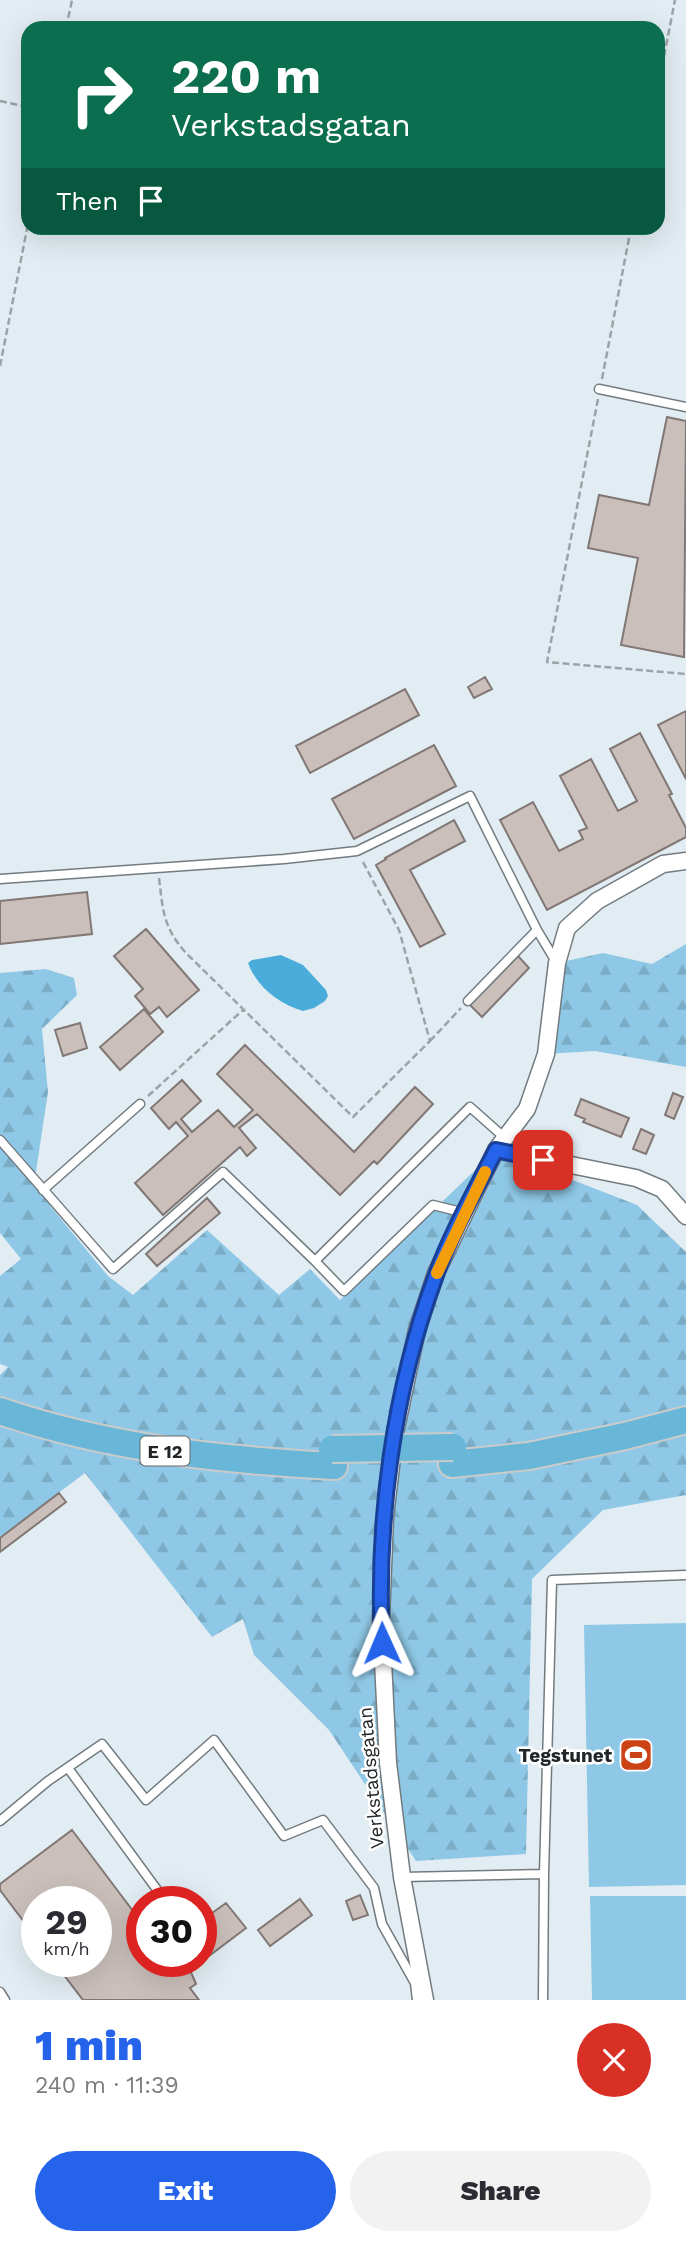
<!DOCTYPE html>
<html lang="en">
<head>
<meta charset="utf-8">
<style>
  body { margin:0; font-family:"Work Sans",sans-serif; background:#f2f2f3; color:#2b2b33; height:100vh; display:flex; flex-direction:column; font-size:26px; white-space:nowrap }
  * { box-sizing:border-box; margin:0 }
  p { font-size:23px; color:#7c7c81 }
  .icon { flex:none; width:38px; height:38px; fill:none; stroke:currentColor; stroke-width:2; stroke-linecap:round; stroke-linejoin:round }
  .map { position:relative; height:2000px; overflow:hidden }
  .sheet { display:flex; flex-direction:column; background:#fff; flex:1 }
  .sheet>* { flex:none }
  .banner { position:absolute; left:21px; top:21px; width:644px; height:214px; border-radius:21px; box-shadow:0 7px 28px #0002; background:#0b6e4f; color:#fff; overflow:hidden }
  .speed { position:absolute; left:21px; top:1886px; display:flex; gap:14px; font-size:35px; font-weight:700; text-align:center }
  .speed>* { display:grid; place-content:center; width:91px; height:91px; border-radius:50%; background:#fff; box-shadow:0 7px 28px #0002; line-height:1 }
  .speed small { font-size:18px; font-weight:400 }
  .speed .limit { border:10px solid #d22; background:#fff; color:#111 }
  .pin { position:absolute; display:grid; place-items:center; width:60px; height:60px; color:#fff; margin:-30px; border-radius:14px; box-shadow:0 4px 10px #0006 }
  .me { position:absolute; width:77px; margin:-38px; rotate:359deg; stroke-linejoin:round; filter:drop-shadow(0 0 5px #0008) }
  .turn { display:flex; align-items:center; gap:24px; height:147px; padding:0 35px; font-size:32px }
  .turn .icon { width:91px; height:91px; stroke-width:2.5 }
  .turn b { display:block; font-size:49px; line-height:60px }
  .then { display:flex; align-items:center; height:66px; padding:0 35px; background:#0003; gap:14px; font-size:26px }
  .round { display:grid; place-items:center; flex:none; width:74px; height:74px; border-radius:37px; background:#f2f2f3 }
  .overview { display:flex; align-items:center; justify-content:space-between; height:119px; padding:0 35px }
  h1 { font-size:42px; font-weight:800; line-height:52px; color:#2563eb }
  .cta { display:flex; gap:14px; margin-top:auto; padding:14px 35px }
  .cta a { flex:1; height:80px; border-radius:42px; background:#2563eb; color:#fff; font-size:28px; font-weight:800; line-height:80px; text-align:center }
  .cta a+a { background:#f2f2f3; color:#2b2b33 }
  .map>svg:first-child { display:block }
</style>
</head>
<body>
<div class="map">
<svg width="686" height="2000" viewBox="0 0 686 2000">
  <defs>
    <pattern id="forest-firs" width="22" height="20" patternUnits="userSpaceOnUse" patternTransform="scale(1.75)"><rect width="22" height="20" fill="#8fc8e6"/><path d="M5 1l3.5 6h-7zM16 11l3.5 6h-7z" fill="#7bacc5"/></pattern>
  </defs>
  <rect width="100%" height="100%" fill="#e2edf3"/>
  <path fill="#8fc8e6" d="M686,1623V1885L589,1887L584,1625Z
    M590,1896H686V2000H592Z"/>
  <path fill="url(#forest-firs)" d="M686,944V1067L595,1051L546,1054L557,963L603,953L652,964Z
    M46,969L74,978L77,995L42,1029L48,1092L35,1178L51,1207L108,1276L133,1295L207,1230L279,1295L310,1269L340,1300L496,1150L637,1205L686,1252V1495L603,1510L532,1579L526,1854L416,1861L329,1730L254,1655L243,1619L212,1637L85,1473L0,1537V1375L8,1367L0,1364V1276L21,1259L0,1233V973Z"/>
  <path fill="#49acda" d="M281,955L303,965L326,990L328,996L325,1001L314,1008L303,1011C279,1004 257,987 248,963L252,960Z"/>
  <path fill="#cabfbb" stroke="#817774" stroke-width="2" d="M667,417L686,421L684,657L621,645L638,558L588,548L599,495L649,505Z
    M485,677L492,689L474,698L468,687Z
    M405,689L419,715L310,773L296,746Z
    M686,711V779L658,725Z
    M640,733L672,794L669,795L686,828V837L547,910L500,820L533,802L559,851L583,839L579,831L587,828L560,776L591,759L618,811L637,801L610,749Z
    M434,745L456,786L354,839L332,799Z
    M454,820L465,841L410,870L445,934L420,947L376,865L386,859L385,858Z
    M87,892L92,934L0,944V901Z
    M146,929L199,990L167,1017L159,1007L150,1014L135,996L143,989L114,956Z
    M518,956L529,968L482,1017L470,1005Z
    M144,1009L163,1032L120,1070L100,1047Z
    M80,1023L87,1048L63,1056L55,1030Z
    M245,1045L354,1152L415,1087L433,1104L377,1164L374,1161L340,1195L257,1114L239,1128L256,1148L247,1156L240,1147L163,1215L135,1183L188,1136L176,1122L169,1129L151,1108L182,1080L201,1101L181,1119L192,1132L218,1110L234,1127L253,1110L217,1074Z
    M673,1093L683,1097L674,1119L665,1115Z
    M581,1099L629,1118L621,1137L583,1122L585,1119L575,1115Z
    M641,1129L654,1135L646,1154L633,1149Z
    M207,1198L220,1213L157,1266L146,1254Z
    M59,1493L66,1502L0,1552V1538Z
    M72,1830L142,1923V1962H201L190,1970L196,1984L190,1988L199,2000H83L54,1962H96V1902H37V1939L0,1890V1884Z
    M360,1895L368,1915L353,1920L346,1901Z
    M300,1899L312,1915L270,1946L258,1930Z
    M226,1903L246,1928L201,1962V1931L213,1922L208,1916Z"/>
  <g fill="none" stroke-linecap="round" stroke-linejoin="round">
    <defs>
      <path id="service" d="M599,389L686,407
        M0,879L284,859L357,851L470,796L537,930L555,960
        M468,1001L537,930
        M0,1140L113,1269L223,1172L315,1261
        M43,1190L140,1104
        M465,1213L433,1205L344,1291L315,1261L470,1107L505,1138
        M68,1768L166,1902
        M0,1821L48,1781L102,1744L146,1800L214,1740L284,1836L323,1820L374,1888L382,1924L415,1983L417,2000
        M544,1874L552,1580L686,1575
        M402,1877L544,1874L543,2000
        M0,1992L5,2000"/>
      <path id="minor" d="M496,1150L636,1178L662,1189L686,1216
        M425,2000L402,1877L388,1763L381,1620L385,1516L395,1433L417,1330L436,1273L476,1190L496,1150L527,1109L546,1054L557,963L567,928L597,901L663,864L686,861"/>
      <path id="trunk" d="M0,1411C108,1448 221,1460 334,1466
        M452,1464L529,1456L625,1436L686,1420"/>
    </defs>
    <use href="#service" stroke="#727b80" stroke-width="11"/>
    <use href="#minor" stroke="#727b80" stroke-width="19"/>
    <use href="#trunk" stroke="#cacbcb" stroke-width="30"/>
    <path stroke="#9aa3a7" stroke-width="2.5" stroke-dasharray="7 3.5" stroke-linecap="butt" d="M66,28L72,0
      M658,87L675,0
      M0,101L28,107
      M0,366L28,224
      M602,379L631,228
      M598,399L547,662L686,674
      M159,878C163,911 163,927 186,953L353,1117L430,1041L399,930L363,862
      M430,1041L461,1008
      M148,1096L244,1009"/>
    <use href="#service" stroke="#fff" stroke-width="8"/>
    <use href="#minor" stroke="#fff" stroke-width="16"/>
    <use href="#trunk" stroke="#68b6d8" stroke-width="26"/>
    <defs>
      <path id="trunk-bridge" d="M332,1449L453,1447"/>
    </defs>
    <use href="#trunk-bridge" stroke="#cacbcb" stroke-width="30" stroke-linecap="butt"/>
    <use href="#trunk-bridge" stroke="#68b6d8" stroke-width="26"/>
  </g>
  <g fill="none" stroke-linecap="round" stroke-linejoin="round">
    <defs>
      <path id="route" d="M382,1643C376,1521 393,1391 436,1275C451,1233 475,1191 496,1150L543,1160"/>
    </defs>
    <use href="#route" stroke="#184099" stroke-width="18"/>
    <use href="#route" stroke="#2563eb" stroke-width="12"/>
    <path stroke="#f59e0b" stroke-width="12" d="M437,1273L485,1172"/>
  </g>
  <defs>
    <symbol id="stadium-square" viewBox="-11 -11 22 22"><rect x="-9" y="-9" width="18" height="18" rx="4" fill="#cb4314" stroke="#fff"/><path d="M0-5a6.5 5 0 1 0 0 10a6.5 5 0 1 0 0-10ZM-3.5-1.8h7v3.6h-7Z" fill="#fff"/></symbol>
  </defs>
  <g fill-rule="evenodd">
    <use href="#stadium-square" x="617" y="1736" width="38" height="38"/>
  </g>
  <g text-anchor="middle" dominant-baseline="central" stroke-width="5" stroke-linejoin="round" paint-order="stroke">
    <rect fill="#fff" stroke="#646768" stroke-width="2" x="140.5" y="1436.5" width="49" height="29" rx="5"/>
    <g font-size="18" font-weight="bold" fill="#222628">
      <text x="165" y="1451">E 12</text>
    </g>
    <g font-size="19" font-weight="bold" fill="#222628" stroke="#fff" text-anchor="end">
      <text x="612" y="1755">Tegstunet</text>
    </g>
    <g font-size="19" fill="#222628" stroke="#fff">
      <text transform="translate(371 1778) rotate(-95)">Verkstadsgatan</text>
    </g>
  </g>
</svg>
<div class="speed"><div>29<small>km/h</small></div><div class="limit">30</div></div>
<div class="pin" style="left:543px;top:1160px;background:#d93025"><svg class="icon" aria-label="arrive" viewBox="0 0 24 24"><path d="M6 21V4h12l-3 4 3 4H6"/></svg></div>
<svg class="me" style="left:382px;top:1643px" viewBox="-20 -20 40 40"><path d="M0-17L14 15 0 8-14 15z" fill="#2563eb" stroke="#fff" stroke-width="4"/></svg>
<div class="banner">
<div class="turn"><svg class="icon" aria-label="right" viewBox="0 0 24 24"><path d="M7 20v-9h11M14 6l5 5-5 5"/></svg><div><b>220 m</b>Verkstadsgatan</div></div>
<div class="then">Then<svg class="icon" aria-label="arrive" viewBox="0 0 24 24"><path d="M6 21V4h12l-3 4 3 4H6"/></svg></div>
</div>
</div>
<section class="sheet">
<div class="overview"><div><h1>1 min</h1><p>240 m · 11:39</p></div><a class="round" style="background:#d93025;color:#fff"><svg class="icon" aria-label="close" viewBox="0 0 24 24"><path d="M6 6l12 12M18 6L6 18"/></svg></a></div>
<div class="cta"><a>Exit</a><a>Share</a></div>
</section>
</body>
</html>
